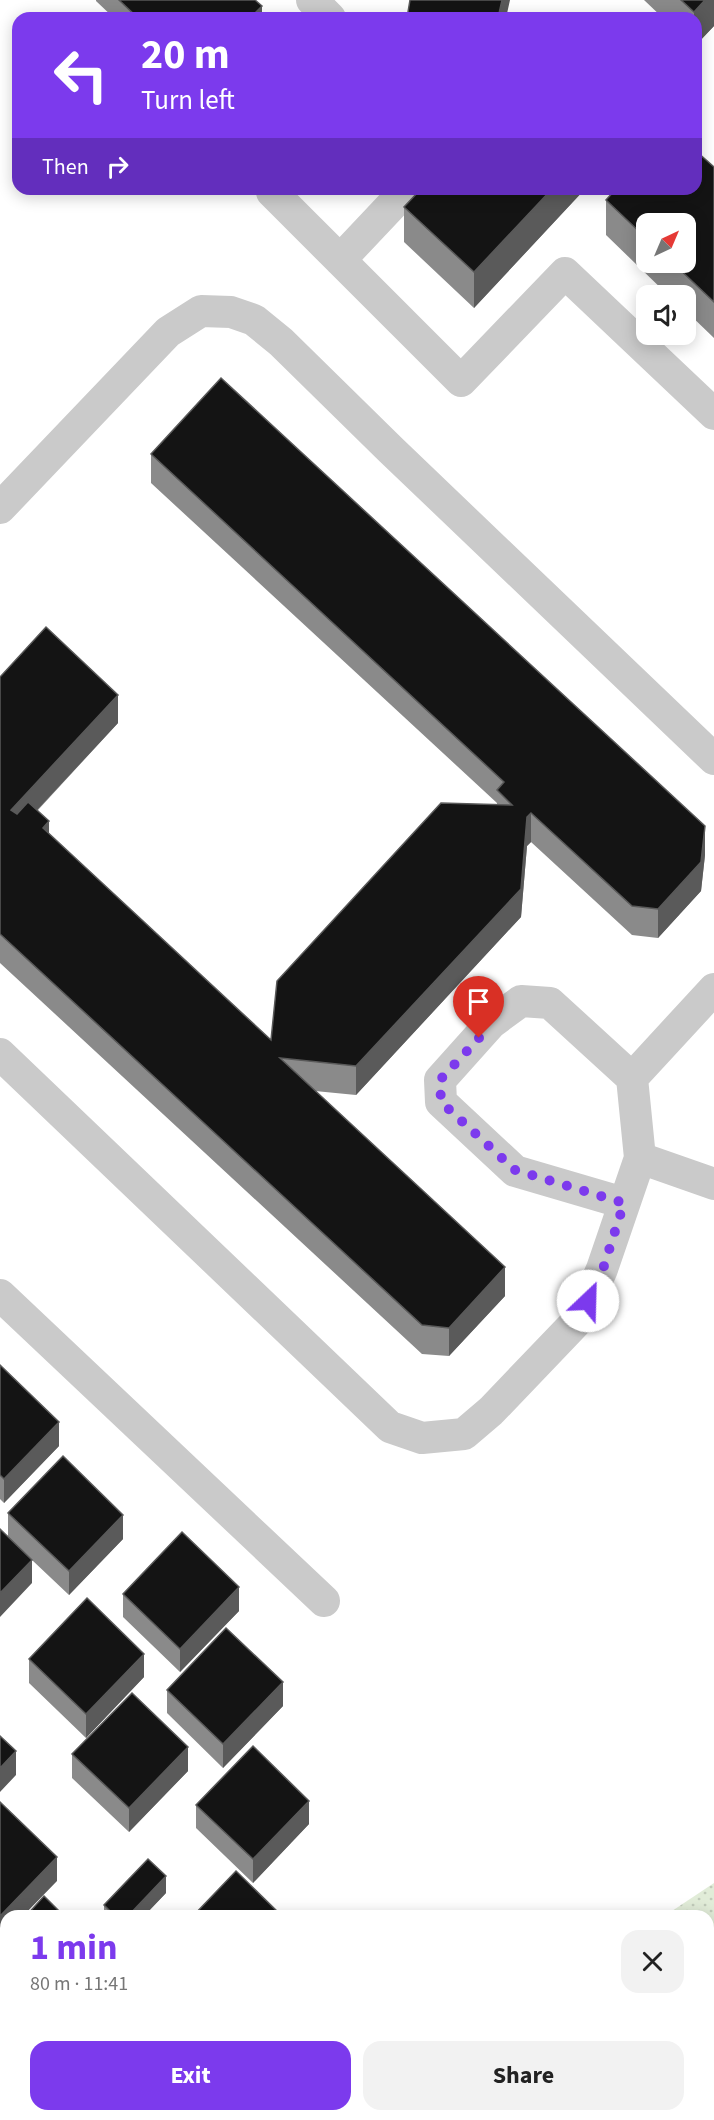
<!DOCTYPE html>
<html lang="en">
<head>
<meta charset="utf-8">
<style>
  body { margin:0; font-family:"Source Sans 3",sans-serif; background:#f2f2f2; color:#222; height:100vh; display:flex; flex-direction:column; font-size:22px; white-space:nowrap }
  * { box-sizing:border-box; margin:0 }
  p { font-size:20px; color:#767676 }
  .icon { flex:none; width:33px; height:33px; fill:none; stroke:currentColor; stroke-width:2; stroke-linecap:round; stroke-linejoin:round }
  .map { position:relative; flex:1; overflow:hidden }
  .drawer { position:absolute; left:0px; top:1910px; width:714px; height:212px; display:flex; flex-direction:column; background:#fff; border-radius:18px 18px 0 0; box-shadow:0 3px 15px #0003 }
  .drawer>* { flex:none }
  .banner { position:absolute; left:12px; top:12px; width:690px; height:183px; border-radius:18px; box-shadow:0 3px 15px #0003; background:#7c3aed; color:#fff; overflow:hidden }
  .needle { width:39px; rotate:44deg }
  .fabs { position:absolute; left:636px; top:213px; display:grid; gap:12px }
  .fabs a { display:grid; place-items:center; width:60px; height:60px; border-radius:12px; background:#fff; box-shadow:0 3px 15px #0003; font-size:30px }
  .pin { position:absolute; display:grid; place-items:center; width:51px; height:51px; color:#fff; margin:-62px -26px; border-radius:50% 50% 50% 0; rotate:-45deg; box-shadow:0 0 6px #0007 }
  .pin .icon { rotate:45deg }
  .me { position:absolute; width:66px; margin:-33px; rotate:24deg; stroke-linejoin:round; filter:drop-shadow(0 0 4px #0008) }
  .turn { display:flex; align-items:center; gap:21px; height:126px; padding:0 30px; font-size:27px }
  .turn .icon { width:78px; height:78px; stroke-width:2.5 }
  .turn b { display:block; font-size:42px; line-height:51px }
  .then { display:flex; align-items:center; height:57px; padding:0 30px; background:#0003; gap:12px; font-size:22px }
  .round { display:grid; place-items:center; flex:none; width:63px; height:63px; border-radius:18px; background:#f2f2f2 }
  .head { display:flex; align-items:center; justify-content:space-between; height:102px; padding:0 30px }
  h1 { font-size:36px; font-weight:700; line-height:45px; color:#7c3aed }
  .button { display:flex; gap:12px; margin-top:auto; padding:12px 30px }
  .button a { flex:1; height:69px; border-radius:18px; background:#7c3aed; color:#fff; font-size:24px; font-weight:700; line-height:69px; text-align:center }
  .button a+a { background:#f2f2f2; color:#222 }
  .map>svg:first-child { display:block }
</style>
</head>
<body>
<div class="map">
<svg width="714" height="2120" viewBox="0 0 714 2120">
  <defs>
    <pattern id="grass-dots" width="8" height="8" patternUnits="userSpaceOnUse" patternTransform="scale(1.5)"><rect width="8" height="8" fill="#e1ecd8"/><path d="M2 2h.1M6 6h.1" fill="none" stroke="#c1cbba" stroke-width="1.8" stroke-linecap="round"/></pattern>
  </defs>
  <rect width="100%" height="100%" fill="#fff"/>
  <path fill="url(#grass-dots)" d="M714,1883V2120H366L371,2115H708V1916L666,1915Z"/>
  <g fill="none" stroke-linecap="round" stroke-linejoin="round">
    <path stroke="#c2d9ee" stroke-width="58" d="M708,1991L714,1988
      M511,2120L516,2115"/>
    <path stroke="#cacaca" stroke-width="32" d="M312,0L330,18
      M275,189L272,192L461,381L565,273L714,414
      M340,260L407,189
      M0,508L168,332L201,311L231,312L254,320L281,342L391,450L714,759
      M0,1054L390,1427L422,1438L464,1434L491,1411L581,1317L602,1269L640,1158L714,1184
      M640,1158L632,1078L714,989
      M624,1203L515,1171L441,1102L440,1080L491,1023L521,1001L550,1003L632,1078
      M0,1295L324,1601
      M0,2111L9,2120"/>
  </g>
  <path fill="#8a8a8a" fill-rule="evenodd" d="M96,0H255L262,18H114L96,1Z
    M644,0H714V26L696,45V18H663Z
    M714,167V338L686,311V296H669L606,235V200ZM646,224L686,262H646Z
    M585,189L474,308L404,242V207Z
    M151,454L705,855L701,891L658,938L632,935L531,842L527,846L521,917L356,1095L315,1091L505,1296L449,1356L422,1354L0,963V677L118,723L38,810L49,834L271,1040L497,804V803L151,483Z
    M0,1365L59,1446L4,1503L0,1499Z
    M8,1513L123,1539L69,1595L32,1560V1583L8,1536Z
    M123,1594L239,1611L180,1672L123,1617Z
    M29,1659L144,1677L86,1738L29,1683Z
    M167,1690L283,1706L223,1768L167,1713Z
    M72,1754L188,1771L129,1832L72,1778Z
    M196,1805L309,1824L253,1883L196,1828Z
    M166,1893L144,1916H104V1905Z
    M6,1936V2004L0,1998V1942Z
    M124,2115H238L233,2120H127L124,2117Z"/>
  <path fill="#5a5a5a" d="M502,0H510L506,18H498Z
    M705,0H714V26L696,45V18H694V12Z
    M262,6V18H250Z
    M552,189H585L474,308V272Z
    M118,695V723L11,838V810Z
    M531,813V842L527,846L521,917L356,1095V1066L527,817Z
    M49,821V850L43,828Z
    M705,826V855L701,891L658,938V909Z
    M505,1267V1296L449,1356V1328Z
    M59,1422V1446L4,1503V1479Z
    M123,1515V1539L69,1595V1571Z
    M32,1560V1583L0,1617V1593Z
    M239,1587V1611L180,1672V1649Z
    M144,1654V1677L86,1738V1714Z
    M283,1682V1706L223,1768V1744Z
    M188,1747V1771L129,1832V1808Z
    M16,1751V1775L0,1792V1768Z
    M309,1801V1824L253,1883V1859Z
    M57,1857V1881L23,1916H6V1933L0,1939V1916Z
    M166,1876V1893L144,1916H128Z
    M215,2115H238L233,2120H210Z"/>
  <path fill="#141414" stroke="#5a5a5a" stroke-width="1.5" d="M119,0H255L262,6L250,18H138Z
    M410,0H502L498,18H407Z
    M681,0H705L694,12Z
    M696,151L714,167V302L672,262H686V224H646V238L606,200L616,189H696Z
    M421,189H552L474,272L404,207Z
    M221,378L705,826L701,862L658,909L632,906L531,813L527,817L521,889L356,1066L280,1058L505,1267L449,1328L422,1325L0,934V677L46,627L118,695L11,810L17,814L28,802L49,821L43,828L271,1040L277,981L441,803L512,805L497,790L504,782L151,454Z
    M0,1365L59,1422L4,1479L0,1475Z
    M63,1456L123,1515L69,1571L8,1513Z
    M0,1529L32,1560L0,1593Z
    M182,1532L239,1587L180,1649L123,1594Z
    M87,1598L144,1654L86,1714L29,1659Z
    M226,1628L283,1682L223,1744L167,1690Z
    M132,1693L188,1747L129,1808L72,1754Z
    M0,1736L16,1751L0,1768Z
    M253,1746L309,1801L253,1859L196,1805Z
    M0,1802L57,1857L0,1916Z
    M148,1859L166,1876L128,1916H115L104,1905Z
    M236,1871L282,1916H193Z
    M44,1896L64,1916H26Z
    M6,1936V1981L0,1975V1942Z
    M147,2115H215L210,2120H152Z"/>
  <g fill="none" stroke-linecap="round" stroke-linejoin="round">
    <path stroke="#7c3aed" stroke-width="10" stroke-dasharray="0 18" d="M479,1038L440,1080L441,1102L515,1170L624,1203L603,1269L588,1301"/>
  </g>
</svg>
<div class="fabs">
<a><svg class="needle" viewBox="-14 -14 28 28"><path d="M0-13l5 13h-10z" fill="#e53935"/><path d="M0 13l5-13h-10z" fill="#767676"/></svg></a>
<a><svg class="icon" aria-label="sound" viewBox="0 0 24 24"><path d="M4 9h4l5-4v14l-5-4H4zM17 9q2 3 0 6"/></svg></a>
</div>
<div class="pin" style="left:479px;top:1038px;background:#d93025"><svg class="icon" aria-label="arrive" viewBox="0 0 24 24"><path d="M6 21V4h12l-3 4 3 4H6"/></svg></div>
<svg class="me" style="left:588px;top:1301px" viewBox="-20 -20 40 40"><circle r="19" fill="#fff"/><path d="M0-13L10 11 0 6-10 11z" fill="#7c3aed"/></svg>
<div class="banner">
<div class="turn"><svg class="icon" aria-label="left" viewBox="0 0 24 24"><path d="M17 20v-9H6M10 6l-5 5 5 5"/></svg><div><b>20 m</b>Turn left</div></div>
<div class="then">Then<svg class="icon" aria-label="right" viewBox="0 0 24 24"><path d="M7 20v-9h11M14 6l5 5-5 5"/></svg></div>
</div>
<section class="drawer">
<div class="head"><div><h1>1 min</h1><p>80 m · 11:41</p></div><a class="round"><svg class="icon" aria-label="close" viewBox="0 0 24 24"><path d="M6 6l12 12M18 6L6 18"/></svg></a></div>
<div class="button"><a>Exit</a><a>Share</a></div>
</section>
</div>
</body>
</html>
